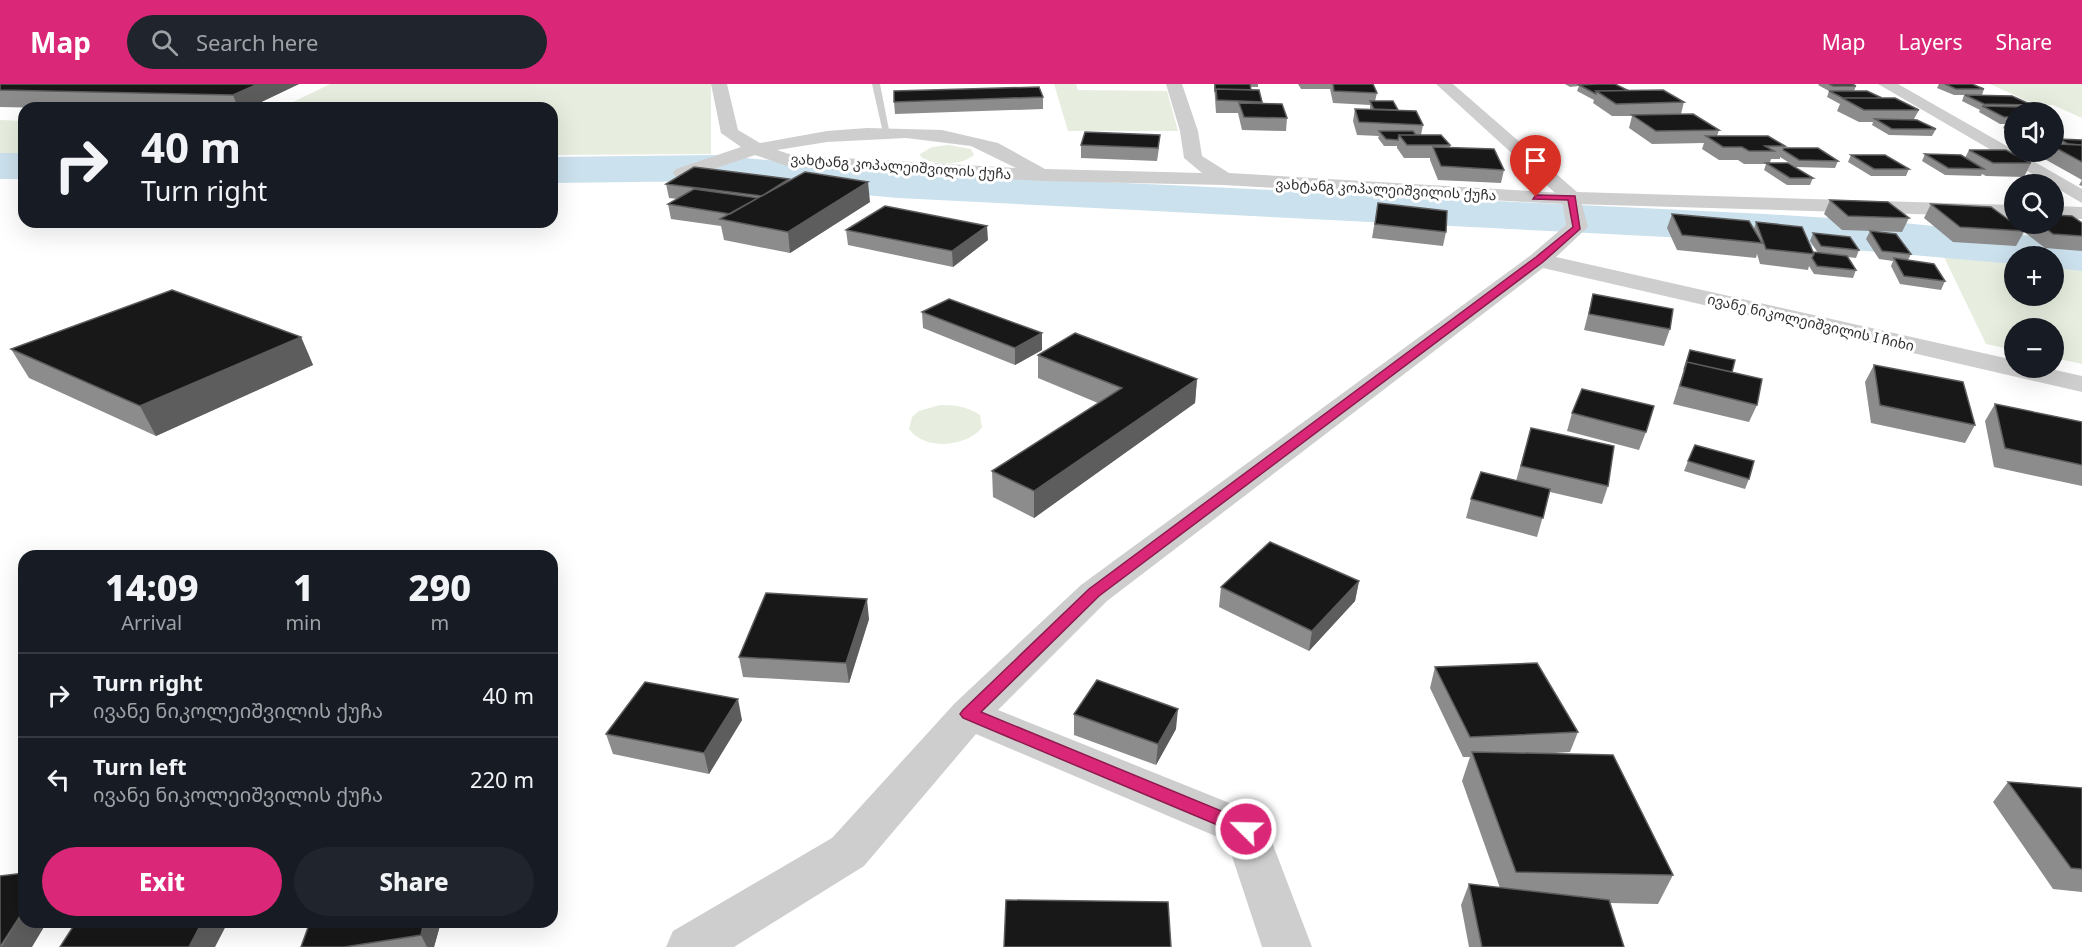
<!DOCTYPE html>
<html lang="en">
<head>
<meta charset="utf-8">
<style>
  body { margin:0; font-family:"Noto Sans","Noto Sans Georgian",sans-serif; background:#20242c; color:#f1f3f6; height:100vh; display:flex; flex-direction:column; font-size:22px; white-space:nowrap }
  * { box-sizing:border-box; margin:0 }
  p { font-size:20px; color:#9ea1a6 }
  .icon { flex:none; width:33px; height:33px; fill:none; stroke:currentColor; stroke-width:2; stroke-linecap:round; stroke-linejoin:round }
  .map { position:relative; flex:1; overflow:hidden }
  .drawer { position:absolute; left:18px; top:466px; width:540px; height:378px; display:flex; flex-direction:column; background:#171b24; border-radius:18px; box-shadow:0 6px 24px #0002 }
  .drawer>* { flex:none }
  .hud { position:absolute; left:18px; top:18px; width:540px; height:126px; border-radius:18px; box-shadow:0 6px 24px #0002; background:#171b24; color:#f1f3f6; overflow:hidden }
  .controls { position:absolute; left:2004px; top:18px; display:grid; gap:12px }
  .controls a { display:grid; place-items:center; width:60px; height:60px; border-radius:50%; background:#171b24; box-shadow:0 6px 24px #0002; font-size:30px }
  .pin { position:absolute; display:grid; place-items:center; width:51px; height:51px; color:#fff; margin:-62px -26px; border-radius:50% 50% 50% 0; rotate:-45deg; box-shadow:0 0 6px #0007 }
  .pin .icon { rotate:45deg }
  .me { position:absolute; width:66px; margin:-33px; rotate:293deg; stroke-linejoin:round; filter:drop-shadow(0 0 4px #0008) }
  .turn { display:flex; align-items:center; gap:21px; height:126px; padding:0 24px; font-size:27px }
  .turn .icon { width:78px; height:78px; stroke-width:2.5 }
  .turn b { display:block; font-size:42px; line-height:51px }
  .eta { display:flex; justify-content:space-evenly; align-items:center; height:102px; text-align:center }
  .eta b { font-size:36px; font-weight:800; line-height:42px }
  .primary-button { display:flex; gap:12px; margin-top:auto; padding:12px 24px }
  .primary-button a { flex:1; height:69px; border-radius:36px; background:#db2777; color:#fff; font-size:24px; font-weight:800; line-height:69px; text-align:center }
  .primary-button a+a { background:#20242c; color:#f1f3f6 }
  ul { padding:0; list-style:none }
  li { display:flex; align-items:center; gap:18px; height:84px; padding:0 24px; border-top:2px solid #363941 }
  li div { flex:1 }
  li b { display:block; font-size:22px }
  li em { font-style:normal }
  header { display:flex; align-items:center; gap:36px; box-sizing:border-box; height:84px; padding:0 30px; background:#db2777; color:#fff }
  header strong { font-size:28px }
  nav { display:flex; gap:33px; margin-inline-start:auto; font-size:21px }
  .search { width:420px; height:54px; background:#20242c; display:flex; align-items:center; gap:15px; box-sizing:border-box; padding:0 21px; border-radius:33px; color:#9ea1a6; font-size:22px }
  .map>svg:first-child { display:block }
</style>
</head>
<body>
<header>
<strong>Map</strong>
<div class="search"><svg class="icon" aria-label="search" viewBox="0 0 24 24"><circle cx="10" cy="10" r="6"/><path d="M15 15l6 6"/></svg>Search here</div>
<nav><a>Map</a><a>Layers</a><a>Share</a></nav>
</header>
<div class="map">
<svg width="2082" height="863" viewBox="0 0 2082 863">
  <rect width="100%" height="100%" fill="#fff"/>
  <path fill="#e7eedf" d="M330,0H711V70L552,71V24H281Z
    M1054,0H1076L1078,6L1167,7L1178,47H1068Z
    M1990,0H2082V34L2053,21H2036Z
    M0,36L24,37V82H0Z
    M949,61L971,65L974,71C961,82 935,82 921,73L920,70L932,63Z
    M1942,169L2014,175V212H2054V179L2082,182V280L2054,274V244H2014V266L1986,260Z
    M940,321C955,321 967,322 980,331L982,344C965,363 925,367 909,345L912,333L919,327Z"/>
  <g fill="none" stroke-linecap="round" stroke-linejoin="round">
    <path fill="#cbe1ed" fill-rule="evenodd" d="M0,69H24V95H0Z
      M713,71L898,88L1765,130L1894,138L2082,157V187L2054,184V172H2014V180L1765,158L898,114L713,97L552,99V73Z"/>
    <path fill="#cecece" fill-rule="evenodd" d="M872,0H880L890,51L883,49Z"/>
    <path fill="#cecece" fill-rule="evenodd" d="M711,0H727L738,46L760,59L827,47L867,44L942,46L998,59L1045,85L1202,89L1184,74L1180,47L1166,0H1182L1198,47L1202,72L1229,89L1579,110L1588,143L1556,173L2014,276V284H2046L2082,292V308L1543,184L1107,517L998,626L1262,732L1312,863H1262L1227,757L976,650L864,782L734,863H666L673,847L832,754L955,619L1081,501L1531,171L1566,141L1563,120L1224,101L1041,97L790,83L755,71L690,93H676L673,89L676,85L741,63L721,49ZM906,54L971,62L1016,84L792,71L777,66L827,58Z
      M1878,0H1898L2082,105V119Z"/>
    <path fill="#cecece" fill-rule="evenodd" d="M1436,0H1453L1577,108L2014,121V133L1572,120L1565,118Z
      M2054,122L2082,123V135L2054,134Z"/>
  </g>
  <path fill="#8c8c8c" d="M0,0H299L249,24H49L0,23Z
    M1214,0H1258V3H1251V6L1262,18V19L1287,34L1286,47L1242,46L1238,29H1216Z
    M1298,0H1373L1377,9L1375,17L1398,26L1423,41L1421,51L1450,61V63L1504,86L1501,99L1438,96L1430,76V74H1404L1397,64V62H1384L1378,54L1379,52L1357,51L1353,37L1355,25H1370V21L1333,19L1330,5H1301Z
    M1565,0H1615L1629,7L1684,18L1681,30L1719,46L1717,52L1785,62L1784,64L1838,77L1835,84L1796,83L1780,73V75H1771L1770,79L1813,94L1810,101H1787L1764,86L1766,80H1744L1738,76H1719L1702,65L1704,59L1652,60L1629,44L1632,32H1612L1593,19L1594,16L1577,7L1579,2L1570,3Z
    M1819,0H1852L1856,2L1854,7L1919,26L1914,35L1936,45L1932,52L1889,51L1872,41L1873,38H1859L1837,27L1840,20L1827,13L1829,7L1818,1Z
    M1939,0H1972L1984,5L1982,11L2032,21L2029,27L2014,28V51L2003,44L2005,40H2000L1979,28L1980,26L1962,17L1964,11H1954L1937,4Z
    M1043,13V25L895,30L894,18Z
    M2054,44L2063,50L2060,55L2082,56V102L2079,101L2082,96L2041,73L2043,68H2054V60H2057L2059,56H2054Z
    M1081,61L1159,64L1157,77L1081,74Z
    M1969,66L2031,79L2024,93L1986,92L1982,90L1981,92L1945,91L1922,77L1925,70L1965,74Z
    M1851,71L1909,85L1906,92H1871L1848,78Z
    M789,97L870,118L790,169L724,156L721,142L671,135L668,120L678,115L669,114L666,100Z
    M1830,116L1909,134L1902,148L1842,146L1824,130Z
    M1378,119L1446,148L1443,162L1372,154Z
    M1931,120L2018,143L2020,140L2082,139V167L2045,164L2024,148L2016,162L1953,158L1924,134Z
    M1672,130L1754,145L1756,138L1813,168L1818,169L1810,157L1813,149L1859,166L1856,174L1848,173L1856,186L1853,194L1814,190L1809,182L1808,186L1760,180L1757,170L1756,174L1677,166L1667,144Z
    M846,146L988,156L953,183L848,161Z
    M1870,147L1911,170L1908,176L1945,197L1941,206L1900,200L1891,182L1893,177L1879,175L1866,155Z
    M1593,210L1670,245L1664,262L1584,246Z
    M922,228L1042,249V266L1015,281L923,244Z
    M301,253L313,281L156,352L29,294L11,265Z
    M1690,266L1732,288L1757,321L1749,338L1673,320Z
    M1038,271L1197,295L1195,319L1034,434L993,413L992,387L1098,319L1038,294Z
    M1874,281L1975,341L1965,359L1871,339L1865,298Z
    M1995,320L2082,338V402L1994,383L1985,337Z
    M1572,329L1646,348L1639,366L1567,347Z
    M1531,344L1608,402L1602,420L1550,408L1537,453L1466,434L1471,415L1516,397Z
    M1688,377L1749,395L1745,405L1684,387Z
    M1359,497L1355,517L1309,567L1219,523L1221,503Z
    M869,535L849,599L743,593L739,573Z
    M1435,583L1578,648L1570,668L1540,670L1673,791L1658,820L1610,819L1624,863H1469L1461,821L1469,800L1500,804L1462,697L1470,673H1463L1430,604Z
    M1074,630L1176,645L1156,681L1074,651Z
    M742,636L709,690L613,670L606,650Z
    M2008,698L2082,704V808L2053,805L1993,718Z
    M310,838H441L434,863H301Z"/>
  <path fill="#5d5d5d" d="M258,0H299L249,24H238L233,11Z
    M868,98L870,118L790,169L788,148Z
    M987,142L988,156L953,183L952,167Z
    M1042,249V266L1015,281V264Z
    M301,253L313,281L156,352L140,322Z
    M1197,295L1195,319L1034,434V407Z
    M1359,497L1355,517L1309,567L1312,547Z
    M867,515L869,535L849,599L846,579Z
    M738,615L742,636L709,690L704,669Z
    M1178,625L1176,645L1156,681L1158,660Z
    M24,826V838H47L32,863H1Z
    M202,838H228L215,863H189Z
    M424,838H441L434,863H427L421,851Z"/>
  <path fill="#181818" stroke="#5d5d5d" stroke-width="1.5" d="M0,0H258L233,11L0,6Z
    M1215,0H1250L1251,6L1216,5L1215,8Z
    M1333,0H1373L1377,9L1334,7Z
    M1598,0H1615L1629,7H1596V10L1579,1Z
    M1829,0H1852L1856,2H1833Z
    M1945,0H1972L1984,5H1956Z
    M1039,3L1043,13L894,18V7Z
    M1216,5L1259,6L1262,18L1217,16Z
    M1663,6L1684,18L1616,20L1596,7Z
    M1829,7H1867L1882,14H1843Z
    M1965,11L2012,12L2032,21L1984,20Z
    M1842,14H1895L1919,26H1864Z
    M1370,17H1393L1398,26L1374,25Z
    M1239,19L1282,20L1287,34L1244,33Z
    M1982,22L2020,23L2032,28H2014V33H2004Z
    M1355,25L1416,27L1423,41L1359,38Z
    M1693,30L1719,46L1656,47L1632,31Z
    M1875,35L1917,36L1936,45H1892Z
    M2006,37L2014,38V42Z
    M2054,44L2063,50L2054,49Z
    M1379,47H1413L1416,51H1399L1398,56L1386,55Z
    M1085,48L1160,51L1158,64L1081,61Z
    M1399,51H1441L1450,61H1407Z
    M1706,52H1768L1785,62H1765L1774,67H1749L1742,63H1723Z
    M2059,55L2082,56V61L2068,60Z
    M2054,60L2082,61V78L2054,63Z
    M1433,63L1494,65L1504,86L1441,82Z
    M1784,64H1818L1838,77L1799,76L1783,66Z
    M1969,66H2006L2031,79H1993Z
    M1925,70L1961,71L1984,85L1948,84Z
    M1851,71H1885L1909,85H1874Z
    M1766,79H1788L1813,94H1790Z
    M694,83L789,95L762,112L666,100Z
    M805,88L868,98L788,148L720,135Z
    M694,105L758,114L730,130L668,120Z
    M1830,116L1888,118L1909,134L1848,132Z
    M1378,119L1447,127L1446,148L1375,140Z
    M1931,120L1991,123L2024,147L1960,143Z
    M885,122L987,142L952,167L846,146Z
    M1672,130L1749,137L1762,159L1682,151Z
    M2054,131L2072,132L2082,139V152L2053,150L2040,140H2054Z
    M1756,138L1802,143L1814,170L1766,165Z
    M1870,147L1896,150L1911,170L1882,167Z
    M1813,149L1850,153L1859,166L1821,162Z
    M1813,168L1847,172L1856,186L1817,182L1812,174L1814,170Z
    M1894,174L1934,180L1945,197L1904,192Z
    M172,206L301,253L140,322L11,265Z
    M1593,210L1673,225L1670,245L1589,230Z
    M949,215L1042,249L1015,264L922,228Z
    M1075,249L1197,295L1034,407L992,387L1122,304L1038,271Z
    M1690,266L1735,276L1732,288L1687,278L1684,286Z
    M1687,278L1762,295L1757,321L1680,302Z
    M1874,281L1963,298L1975,341L1880,321Z
    M1582,305L1654,322L1646,348L1572,329Z
    M1995,320L2082,338V381L2005,364Z
    M1531,344L1614,362L1608,402L1521,382Z
    M1695,361L1754,377L1749,395L1688,377Z
    M1481,388L1550,405L1543,434L1471,415Z
    M1270,458L1359,497L1312,547L1221,503Z
    M766,509L867,515L846,579L739,573Z
    M1537,579L1578,648L1470,653L1435,583Z
    M1097,596L1178,625L1158,660L1074,630Z
    M645,598L738,615L704,669L606,650Z
    M1472,668L1613,671L1673,791L1516,788Z
    M2008,698L2082,704V785L2071,784Z
    M24,789V826L0,863V792Z
    M1469,800L1609,816L1624,863H1482Z
    M1006,816L1168,818L1171,863H1004Z
    M76,838H202L189,863H60Z
    M310,838H424L421,851L344,863H301Z"/>
  <path fill="#db2777" stroke="#8e194d" stroke-width="1.5" d="M1536,111L1575,112L1580,145L1543,178L1099,512L981,628L1253,740L1255,745L1253,750L1246,752L1239,750L963,634L960,630L963,626L1089,505L1536,173L1573,143L1568,116L1533,115Z"/>
  <g text-anchor="middle" dominant-baseline="central" stroke-width="6" stroke-linejoin="round" paint-order="stroke">
    <g font-size="14" fill="#313131" stroke="#fff">
      <text transform="translate(901 82) rotate(4)">ვახტანგ კოპალეიშვილის ქუჩა</text>
      <text transform="translate(1386 105) rotate(3)">ვახტანგ კოპალეიშვილის ქუჩა</text>
      <text transform="translate(1811 238) rotate(13)">ივანე ნიკოლეიშვილის I ჩიხი</text>
    </g>
  </g>
</svg>
<div class="controls">
<a><svg class="icon" aria-label="sound" viewBox="0 0 24 24"><path d="M4 9h4l5-4v14l-5-4H4zM17 9q2 3 0 6"/></svg></a>
<a><svg class="icon" aria-label="search" viewBox="0 0 24 24"><circle cx="10" cy="10" r="6"/><path d="M15 15l6 6"/></svg></a>
<a>+</a>
<a>−</a>
</div>
<div class="pin" style="left:1536px;top:113px;background:#d93025"><svg class="icon" aria-label="arrive" viewBox="0 0 24 24"><path d="M6 21V4h12l-3 4 3 4H6"/></svg></div>
<svg class="me" style="left:1246px;top:745px" viewBox="-20 -20 40 40"><circle r="17" fill="#db2777" stroke="#fff" stroke-width="3"/><path d="M0-11L8 9 0 5-8 9z" fill="#fff"/></svg>
<div class="hud">
<div class="turn"><svg class="icon" aria-label="right" viewBox="0 0 24 24"><path d="M7 20v-9h11M14 6l5 5-5 5"/></svg><div><b>40 m</b>Turn right</div></div>
</div>
<section class="drawer">
<div class="eta">
<div><b>14:09</b><p>Arrival</p></div>
<div><b>1</b><p>min</p></div>
<div><b>290</b><p>m</p></div>
</div>
<ul>
<li><svg class="icon" aria-label="right" viewBox="0 0 24 24"><path d="M7 20v-9h11M14 6l5 5-5 5"/></svg><div><b>Turn right</b><p>ივანე ნიკოლეიშვილის ქუჩა</p></div><em>40 m</em></li>
<li><svg class="icon" aria-label="left" viewBox="0 0 24 24"><path d="M17 20v-9H6M10 6l-5 5 5 5"/></svg><div><b>Turn left</b><p>ივანე ნიკოლეიშვილის ქუჩა</p></div><em>220 m</em></li>
</ul>
<div class="primary-button"><a>Exit</a><a>Share</a></div>
</section>
</div>
</body>
</html>
